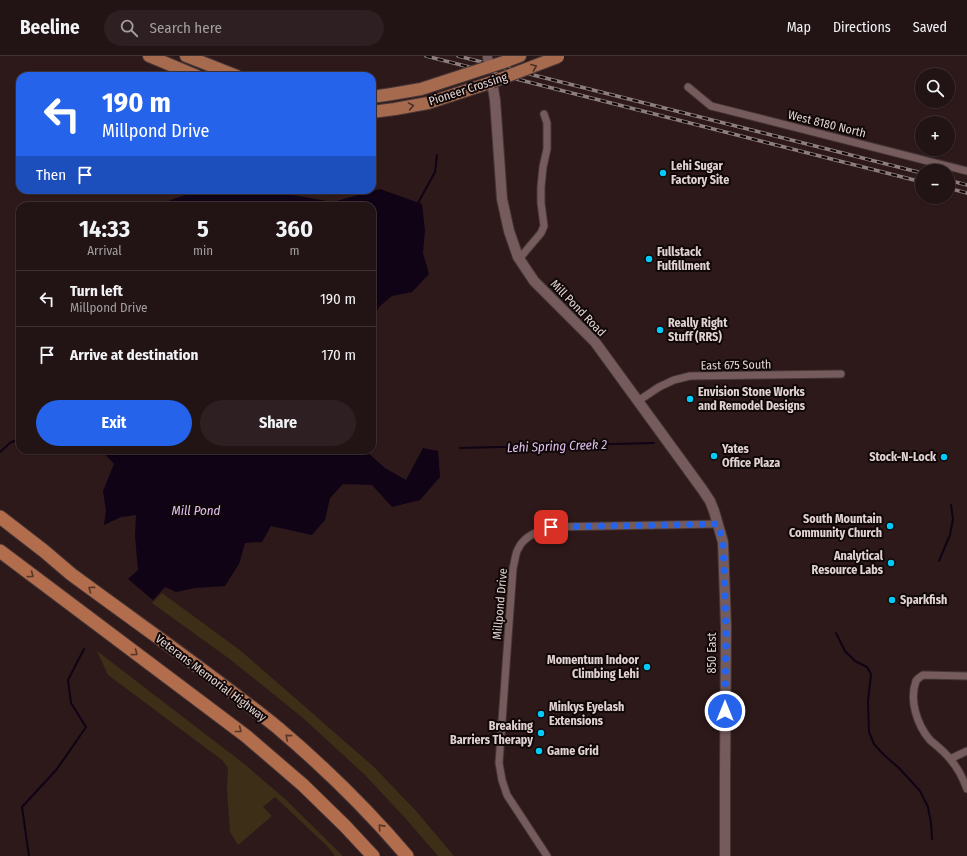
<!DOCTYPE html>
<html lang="en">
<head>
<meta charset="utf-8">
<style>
  body { margin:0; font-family:"Fira Sans Condensed",sans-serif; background:#2e2022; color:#f1f3f6; height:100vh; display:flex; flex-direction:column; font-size:15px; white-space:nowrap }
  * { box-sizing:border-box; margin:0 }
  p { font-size:13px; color:#a29ea0 }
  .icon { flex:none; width:22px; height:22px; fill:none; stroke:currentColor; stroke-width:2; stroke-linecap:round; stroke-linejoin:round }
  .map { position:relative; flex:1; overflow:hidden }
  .sheet { position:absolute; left:16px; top:146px; width:360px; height:252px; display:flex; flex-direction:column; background:#221314; border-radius:12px; box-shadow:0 1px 3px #0004,0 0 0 1px #3f3234 }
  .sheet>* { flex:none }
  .guide { position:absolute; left:16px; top:16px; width:360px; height:122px; border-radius:12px; box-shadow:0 1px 3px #0004,0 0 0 1px #3f3234; background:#2563eb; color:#fff; overflow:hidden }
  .fabs { position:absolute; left:915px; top:12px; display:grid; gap:8px }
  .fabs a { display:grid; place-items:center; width:40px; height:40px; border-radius:50%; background:#221314; box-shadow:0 1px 3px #0004,0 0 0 1px #3f3234; font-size:20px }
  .pin { position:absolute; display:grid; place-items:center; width:34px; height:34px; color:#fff; margin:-17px; border-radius:8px; box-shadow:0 2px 6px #0006 }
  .me { position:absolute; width:44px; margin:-22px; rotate:0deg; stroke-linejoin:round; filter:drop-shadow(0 0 3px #0008) }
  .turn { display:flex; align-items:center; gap:14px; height:84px; padding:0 20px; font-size:18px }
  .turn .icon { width:52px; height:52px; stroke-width:2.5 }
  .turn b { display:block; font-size:28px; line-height:34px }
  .then { display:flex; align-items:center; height:38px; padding:0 20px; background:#0003; gap:8px; font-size:15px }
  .eta { display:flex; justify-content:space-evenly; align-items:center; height:68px; text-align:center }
  .eta b { font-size:24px; font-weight:700; line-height:28px }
  .action { display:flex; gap:8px; margin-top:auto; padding:8px 20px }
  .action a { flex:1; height:46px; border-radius:24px; background:#2563eb; color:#fff; font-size:16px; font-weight:700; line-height:46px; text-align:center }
  .action a+a { background:#2e2022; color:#f1f3f6 }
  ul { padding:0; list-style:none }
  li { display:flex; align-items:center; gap:12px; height:56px; padding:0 20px; border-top:1px solid #3f3234 }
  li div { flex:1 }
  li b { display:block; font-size:15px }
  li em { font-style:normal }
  header { display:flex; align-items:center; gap:24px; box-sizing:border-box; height:56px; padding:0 20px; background:#221314; border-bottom:1px solid #3f3234 }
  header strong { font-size:19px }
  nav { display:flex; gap:22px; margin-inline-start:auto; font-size:14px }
  .search { width:280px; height:36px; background:#2e2022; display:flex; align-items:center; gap:10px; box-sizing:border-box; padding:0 14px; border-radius:22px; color:#a29ea0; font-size:15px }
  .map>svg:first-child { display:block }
</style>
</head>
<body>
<header>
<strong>Beeline</strong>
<div class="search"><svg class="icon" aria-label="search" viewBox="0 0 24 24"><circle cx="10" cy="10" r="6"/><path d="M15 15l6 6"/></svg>Search here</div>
<nav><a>Map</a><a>Directions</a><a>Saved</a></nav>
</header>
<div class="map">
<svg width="967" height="800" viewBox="0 0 967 800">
  <rect width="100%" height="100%" fill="#2e191a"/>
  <path fill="#3c2e17" d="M162,537L241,595L374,711L416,755L454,800H438L406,763L365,719L303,662L231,604L152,547Z
    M97,595L243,707L284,742L343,800H335L328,791L275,741L263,751L272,760L238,789L230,776L227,733L228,712L222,704L108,619Z"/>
  <path fill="#0f0315" d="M380,133L422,148L425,174L423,197L429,218L412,236L392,240L379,251L372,265V150H154L199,134H264L333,146Z
    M423,392L438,395L440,421L420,444L392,451L372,429L343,428L330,442L325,464L312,479L271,470L262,486L245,487L239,508L225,530L195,532L176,536L165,531L153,544L128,523L138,514L135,480L136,459L121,461L104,469L106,455L103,435L114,408L101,394H366L367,396L385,412L406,424Z"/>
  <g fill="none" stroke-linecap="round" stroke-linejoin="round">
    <path stroke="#0f0315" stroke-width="2" d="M418,147L435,116L437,99
      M460,392L654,387
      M0,396L10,387L20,382
      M939,505L944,493L950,479L953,463L951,449
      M836,577L845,595L855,605L867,611L871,618L868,646L869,676L874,688L884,699L899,712L920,735L928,751L931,767L932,783
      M29,800L22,751L57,713L86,671L71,647L68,624L84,593"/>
    <defs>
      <path id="minor" d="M688,31L711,50L967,115
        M519,203L541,177L544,170L541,147V131L543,111L547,93V67L544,58
        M638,345L659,331L674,324L690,320L841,318
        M967,620L923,619C920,621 917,623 916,625C909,644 917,669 930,684C937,690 945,696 950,703C958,712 963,722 967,733
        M950,703L967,695
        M547,800L507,739L502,724L499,707L513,512C515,506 515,498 518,493C524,480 538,475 551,471L718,468"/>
      <path id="secondary" d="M492,26L495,44L502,143L509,175L518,201L534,225L595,286L702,433L710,445L714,455L723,486L726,571L725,719V800"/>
      <path id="trunk" d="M149,0L197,20
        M186,0L237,20
        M507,5L520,0
        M372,41L392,38L421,33L464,19
        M372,56L395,53L428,47L492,26"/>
      <path id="motorway" d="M0,461L44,495L71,518C140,569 211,618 278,672C324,711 368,754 407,800
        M0,495L246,680L303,729L345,770L373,800"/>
    </defs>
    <use href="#minor" stroke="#463636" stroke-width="9"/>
    <use href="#secondary" stroke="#463636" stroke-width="12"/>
    <use href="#trunk" stroke="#463636" stroke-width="14"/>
    <use href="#motorway" stroke="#463636" stroke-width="15"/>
    <use href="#minor" stroke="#755b5c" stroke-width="7"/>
    <use href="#secondary" stroke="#755b5c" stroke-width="10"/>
    <use href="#trunk" stroke="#a66a4f" stroke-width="12"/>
    <use href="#motorway" stroke="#b26e4c" stroke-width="13"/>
    <defs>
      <path id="rail" d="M426,0L922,126
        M458,0L922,117
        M948,124L967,129
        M948,132L967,137"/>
    </defs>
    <use href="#rail" stroke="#8e7d7d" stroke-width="3.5"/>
    <use href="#rail" stroke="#100707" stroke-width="2" stroke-dasharray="6" stroke-linecap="butt"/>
    <defs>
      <path id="tertiary-bridge" d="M487,0L490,11"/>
      <path id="trunk-bridge" d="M464,19L507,5
        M492,26L558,1"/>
    </defs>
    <use href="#tertiary-bridge" stroke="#463636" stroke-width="11" stroke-linecap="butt"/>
    <use href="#trunk-bridge" stroke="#463636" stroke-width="14" stroke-linecap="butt"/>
    <use href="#tertiary-bridge" stroke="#755b5c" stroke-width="9"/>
    <use href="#trunk-bridge" stroke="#a66a4f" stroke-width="12"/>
  </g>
  <defs><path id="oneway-chevron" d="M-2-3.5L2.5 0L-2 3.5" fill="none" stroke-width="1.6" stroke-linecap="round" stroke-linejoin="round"/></defs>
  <g stroke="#4c2f24">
    <use href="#oneway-chevron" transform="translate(534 11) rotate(-21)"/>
    <use href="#oneway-chevron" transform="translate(411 50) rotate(-10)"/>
  </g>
  <g stroke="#593526">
    <use href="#oneway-chevron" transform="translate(31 519) rotate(37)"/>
    <use href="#oneway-chevron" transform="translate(91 533) rotate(-143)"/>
    <use href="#oneway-chevron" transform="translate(135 597) rotate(37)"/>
    <use href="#oneway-chevron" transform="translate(239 674) rotate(38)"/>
    <use href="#oneway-chevron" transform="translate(288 681) rotate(-140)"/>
    <use href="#oneway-chevron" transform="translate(381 771) rotate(-132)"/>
  </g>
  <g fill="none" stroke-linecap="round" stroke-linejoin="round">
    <path stroke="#2563eb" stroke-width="7" stroke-dasharray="0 12.6" d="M551,471L718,468L723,486L726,572L725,655"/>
  </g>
  <g fill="#01cbf9" stroke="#100707" stroke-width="1.5">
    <circle cx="663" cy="117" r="4"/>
    <circle cx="649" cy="203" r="4"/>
    <circle cx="660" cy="274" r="4"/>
    <circle cx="690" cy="343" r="4"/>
    <circle cx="714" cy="400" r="4"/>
    <circle cx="944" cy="401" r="4"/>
    <circle cx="890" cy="470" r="4"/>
    <circle cx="891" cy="507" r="4"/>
    <circle cx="892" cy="544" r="4"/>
    <circle cx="647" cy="611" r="4"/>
    <circle cx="541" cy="658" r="4"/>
    <circle cx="541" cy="677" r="4"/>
    <circle cx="539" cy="695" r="4"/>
  </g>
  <g text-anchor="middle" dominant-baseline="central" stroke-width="4" stroke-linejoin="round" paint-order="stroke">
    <g font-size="12" fill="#e2d3d3" stroke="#100707">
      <text transform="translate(468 33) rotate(-18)">Pioneer Crossing</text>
      <text transform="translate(827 68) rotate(14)">West 8180 North</text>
      <text transform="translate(578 252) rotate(46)">Mill Pond Road</text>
      <text transform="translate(736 309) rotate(-1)">East 675 South</text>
      <text transform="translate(500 548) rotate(-85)">Millpond Drive</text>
      <text transform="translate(712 597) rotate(-90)">850 East</text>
      <text transform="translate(211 622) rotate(37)">Veterans Memorial Highway</text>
    </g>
    <g font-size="12" font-weight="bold" fill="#e2d3d3" stroke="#100707" text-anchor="start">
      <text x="671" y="110">Lehi Sugar<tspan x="671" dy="14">Factory Site</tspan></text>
      <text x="657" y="196">Fullstack<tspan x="657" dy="14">Fulfillment</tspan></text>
      <text x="668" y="267">Really Right<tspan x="668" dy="14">Stuff (RRS)</tspan></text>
      <text x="698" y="336">Envision Stone Works<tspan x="698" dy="14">and Remodel Designs</tspan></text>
      <text x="722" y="393">Yates<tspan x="722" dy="14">Office Plaza</tspan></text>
      <text x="936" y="401" text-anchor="end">Stock-N-Lock</text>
      <text x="882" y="463" text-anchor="end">South Mountain<tspan x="882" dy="14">Community Church</tspan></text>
      <text x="883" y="500" text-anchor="end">Analytical<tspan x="883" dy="14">Resource Labs</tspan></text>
      <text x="900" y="544">Sparkfish</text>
      <text x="639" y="604" text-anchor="end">Momentum Indoor<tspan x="639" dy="14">Climbing Lehi</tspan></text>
      <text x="549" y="651">Minkys Eyelash<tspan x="549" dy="14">Extensions</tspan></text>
      <text x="533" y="670" text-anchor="end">Breaking<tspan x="533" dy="14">Barriers Therapy</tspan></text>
      <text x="547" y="695">Game Grid</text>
    </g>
    <g font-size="13" font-style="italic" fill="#e1c0f2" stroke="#100707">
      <text transform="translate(557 390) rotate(-2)">Lehi Spring Creek 2</text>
      <text x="196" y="454">Mill Pond</text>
    </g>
  </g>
</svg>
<div class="fabs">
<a><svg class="icon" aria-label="search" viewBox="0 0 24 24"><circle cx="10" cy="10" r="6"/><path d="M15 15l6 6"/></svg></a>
<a>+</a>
<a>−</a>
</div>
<div class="pin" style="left:551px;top:471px;background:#d93025"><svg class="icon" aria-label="arrive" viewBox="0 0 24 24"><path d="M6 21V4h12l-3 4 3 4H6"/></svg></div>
<svg class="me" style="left:725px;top:655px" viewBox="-20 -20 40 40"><circle r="17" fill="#2563eb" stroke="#fff" stroke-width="3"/><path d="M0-11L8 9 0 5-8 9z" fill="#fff"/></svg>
<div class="guide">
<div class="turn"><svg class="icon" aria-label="left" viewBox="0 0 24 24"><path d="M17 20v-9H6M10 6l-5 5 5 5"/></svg><div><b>190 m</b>Millpond Drive</div></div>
<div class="then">Then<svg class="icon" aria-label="arrive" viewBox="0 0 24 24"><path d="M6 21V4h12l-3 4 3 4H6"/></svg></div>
</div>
<section class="sheet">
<div class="eta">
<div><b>14:33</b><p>Arrival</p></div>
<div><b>5</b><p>min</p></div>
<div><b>360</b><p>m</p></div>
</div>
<ul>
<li><svg class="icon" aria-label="left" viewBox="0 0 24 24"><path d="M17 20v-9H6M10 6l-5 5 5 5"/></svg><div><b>Turn left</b><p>Millpond Drive</p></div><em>190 m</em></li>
<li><svg class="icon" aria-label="arrive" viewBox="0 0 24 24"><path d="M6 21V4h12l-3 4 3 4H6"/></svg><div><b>Arrive at destination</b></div><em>170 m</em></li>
</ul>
<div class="action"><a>Exit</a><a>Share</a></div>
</section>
</div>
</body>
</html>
